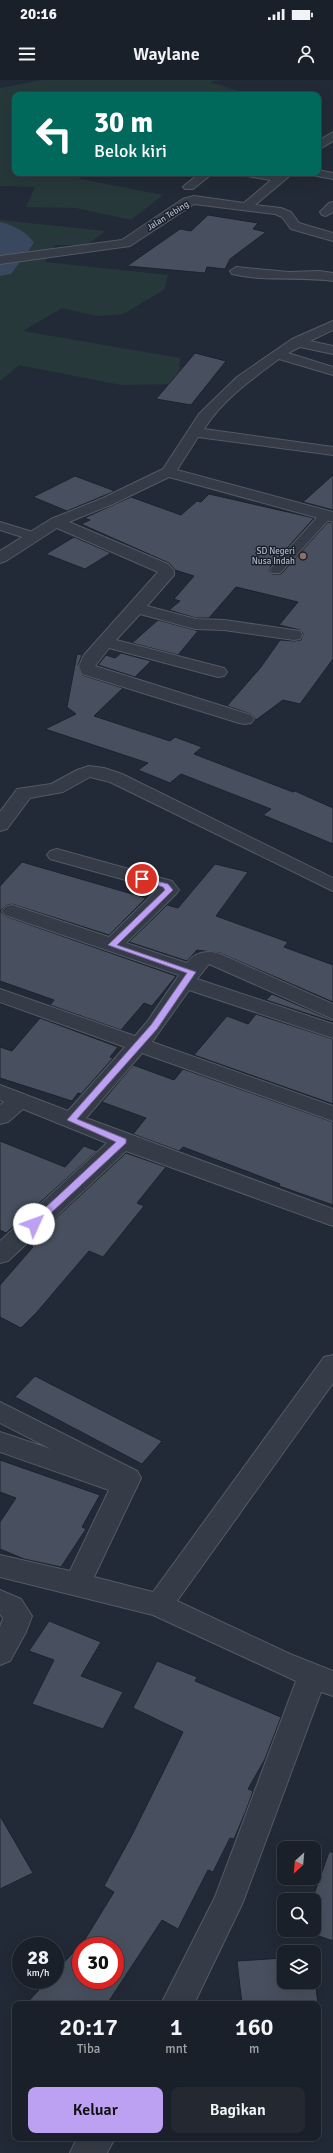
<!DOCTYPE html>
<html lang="id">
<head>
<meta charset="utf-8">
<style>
  body { margin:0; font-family:Signika,sans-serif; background:#232831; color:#f1f3f6; height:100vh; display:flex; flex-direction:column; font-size:15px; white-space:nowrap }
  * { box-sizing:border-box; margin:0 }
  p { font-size:13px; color:#9fa3a8 }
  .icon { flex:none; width:22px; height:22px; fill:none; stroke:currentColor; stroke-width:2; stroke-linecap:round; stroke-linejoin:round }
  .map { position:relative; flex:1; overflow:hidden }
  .panel { position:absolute; left:12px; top:1921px; width:309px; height:140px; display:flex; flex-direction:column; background:#1a2029; border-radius:8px; box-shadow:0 4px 16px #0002,0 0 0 1px #383e46 }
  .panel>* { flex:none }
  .banner { position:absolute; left:12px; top:12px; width:309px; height:84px; border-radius:8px; box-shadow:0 4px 16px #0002,0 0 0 1px #383e46; background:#00695c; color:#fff; overflow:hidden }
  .needle { width:26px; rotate:206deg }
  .controls { position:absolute; left:277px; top:1761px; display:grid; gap:8px }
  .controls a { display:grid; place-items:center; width:44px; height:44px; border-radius:8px; background:#1a2029; box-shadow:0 4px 16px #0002,0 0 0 1px #383e46; font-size:20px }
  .speed { position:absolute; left:12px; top:1857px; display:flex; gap:8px; font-size:20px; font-weight:700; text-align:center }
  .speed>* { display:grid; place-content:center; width:52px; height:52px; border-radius:50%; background:#1a2029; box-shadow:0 4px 16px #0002,0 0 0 1px #383e46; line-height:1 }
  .speed small { font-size:10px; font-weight:400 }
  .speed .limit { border:6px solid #d22; background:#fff; color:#111 }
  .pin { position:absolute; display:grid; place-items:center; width:34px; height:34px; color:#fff; margin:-17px; border:2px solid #fff; border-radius:50%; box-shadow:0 1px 4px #0007 }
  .me { position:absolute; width:44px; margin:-22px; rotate:47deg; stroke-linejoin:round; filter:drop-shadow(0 0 3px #0008) }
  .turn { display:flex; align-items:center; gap:14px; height:84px; padding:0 16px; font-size:18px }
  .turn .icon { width:52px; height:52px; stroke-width:2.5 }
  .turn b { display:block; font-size:28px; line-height:34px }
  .eta { display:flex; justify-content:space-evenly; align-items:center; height:68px; text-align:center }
  .eta b { font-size:24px; font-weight:600; line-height:28px }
  .primary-button { display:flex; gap:8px; margin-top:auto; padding:8px 16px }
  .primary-button a { flex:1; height:46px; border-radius:8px; background:#bca0f2; color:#111; font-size:16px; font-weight:600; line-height:46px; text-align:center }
  .primary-button a+a { background:#232831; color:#f1f3f6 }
  .status { display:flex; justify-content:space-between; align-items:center; height:28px; padding:0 20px; background:#1a2029; direction:ltr }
  .status svg { height:11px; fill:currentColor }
  header { display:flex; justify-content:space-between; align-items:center; height:52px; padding:0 16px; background:#1a2029; font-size:18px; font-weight:600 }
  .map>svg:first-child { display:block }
</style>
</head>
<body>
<div class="status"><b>20:16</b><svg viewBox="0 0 49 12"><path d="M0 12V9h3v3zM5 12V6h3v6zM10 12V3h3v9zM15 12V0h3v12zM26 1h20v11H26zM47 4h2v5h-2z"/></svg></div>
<header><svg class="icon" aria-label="menu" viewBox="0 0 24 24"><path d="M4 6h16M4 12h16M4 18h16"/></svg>Waylane<svg class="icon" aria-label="person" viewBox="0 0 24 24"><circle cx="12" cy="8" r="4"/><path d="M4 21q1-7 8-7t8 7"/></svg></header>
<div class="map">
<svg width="333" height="2073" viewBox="0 0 333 2073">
  <rect width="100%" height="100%" fill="#222a37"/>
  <path fill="#27383a" d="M41,0H220L210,2L251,15H15V93H74L81,99L163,115L131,140L76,128L26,127L35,107L0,106V8Z
    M0,140L105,151L87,165H55L45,182L168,195L164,210L123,234L97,236L62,228L23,251L180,278L179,304L121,305L19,285L0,301Z"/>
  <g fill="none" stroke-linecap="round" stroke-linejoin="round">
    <path fill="#39475f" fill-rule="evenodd" d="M0,142C13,145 27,152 34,163L11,194L0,196Z"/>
  </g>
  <path fill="#48505f" stroke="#1d232e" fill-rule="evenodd" d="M208,135L258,143L253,149L266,152L230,179L225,189L207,187L205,193L127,186L180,149L191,151Z
    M195,273L226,281L191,325L156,319Z
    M333,395V430L303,422Z
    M75,396L115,411L67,431L33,417Z
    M209,414L314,438L271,486L269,491L272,494H281L328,442L333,443V579L300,624L283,620L256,640L251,634L227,626L261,587L280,560L294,561L301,560L303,554L300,550L279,545L298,522L236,507L209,538H196L169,530L180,521L174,519L194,496L175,490L169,483L81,444L90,440L84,438L131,417L181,435L197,421L201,422Z
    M74,457L111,473L85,489L46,474Z
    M158,540L195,550L198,551L178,575L132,563Z
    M121,573L151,581L135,597L98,585L106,575L115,578Z
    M77,574L82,575L78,585L82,595L123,608L94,636L170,661L175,657L202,667L194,674L293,712L295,711L333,728V764L263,735L271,729L181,694L170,703L138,690L148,683L45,649L76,634L67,627Z
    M22,782L146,818L109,855L12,824L5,826L0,831L5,836L176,896L152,926L144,923L121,950L50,925L54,920L0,901V806Z
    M215,784L248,792L216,836L288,862L284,867L333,885V922L220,873L197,870L187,881L129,862L167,825L178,828Z
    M272,914L333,940V942L266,920Z
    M256,934L333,959V1024L194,975L227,936L248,944Z
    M40,938L118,967L110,977L113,978L81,1014L78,1013L72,1021L0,998V967L12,971Z
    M133,985L174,1000L183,989L333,1042V1125L279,1106L280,1104L183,1067L179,1071L133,1054L146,1038L102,1022Z
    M0,1061L65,1087L84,1066L97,1071L6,1153L0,1150Z
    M126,1073L166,1087L137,1123L144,1126L103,1177L89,1171L37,1232L21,1248L0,1237V1205L33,1167L28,1164Z
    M35,1296L138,1349L162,1361L142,1384L15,1317Z
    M0,1380L100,1415L82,1447L86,1449L61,1487L24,1479L0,1469V1442L16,1418L0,1412Z
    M49,1541L101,1562L81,1596L123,1612L103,1649L32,1624L54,1580L29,1571Z
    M157,1581L197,1597L195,1601L281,1637L265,1679L248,1709L253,1711L247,1728L234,1759L230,1758L213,1792L208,1790L178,1849L162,1840L107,1924H26L48,1900H55V1892L84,1861L114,1812L104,1806L132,1755L183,1652L133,1628ZM81,1866H115V1900H81Z
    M0,1736L33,1793L0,1809Z
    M329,1772H333V1861L302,1850H314V1820H312Z
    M284,1878V1902H314V1892L318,1924H242L237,1881Z"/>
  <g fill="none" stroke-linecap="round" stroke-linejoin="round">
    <defs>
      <path id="lane" d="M326,431L332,435L330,438L280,493H272L270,490L272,487L322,432Z
        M0,442L36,453L38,456L32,460L0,450Z"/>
      <path id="street" d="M333,52V61L318,70V61Z
        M318,90L333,93V99L312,95L310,93H318Z
        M200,93H213L193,109H185L183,107L185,105Z
        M241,93H293L255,125L281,128L291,132L299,143L333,153V161L291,149L282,137L275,134L194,124L130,166L0,184V176L122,160L183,119L194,116L244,123L271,100L247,96Z
        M333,122V132L326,136L322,135L320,132L329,123Z
        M236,187L289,192L319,191L333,193V201C300,196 265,202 232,194L230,191Z
        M333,241V250L310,261L333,266V274L300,267L288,273L333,287V295L279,279C252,299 222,320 204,349L333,367V375L198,357L177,390L333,432V442L169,397L113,424L69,442L168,484L174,491V495L147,526L196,539L224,540L300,551L302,555L300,559L294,560L224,550L195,549L140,534L116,560L224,588L227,592L224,596L218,597L109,568L95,586L251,635L254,639L251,643L245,644L239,643L82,594L79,586L84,575L158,492L57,448L6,481L0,483V471L51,439L103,418L163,389L199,334L237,297L292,259Z
        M89,686L104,688L122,694L333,798V811L110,702L90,697L63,712L30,718L7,749L0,751V732L17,709L51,704L77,690Z
        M57,769L172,801L179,810L176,814L126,863L187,883C195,872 207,870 220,874L333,924V939L209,884L197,899L333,944V958L189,910L152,962L333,1026V1041L142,973L86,1038L333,1129V1146L126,1071L8,1181L0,1183V1161L107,1063L23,1029L8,1042L0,1044V1025L4,1022L0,1020V1005L68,1031L125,967L0,922V909L135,956L147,942L179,895L5,835L2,831L5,827L12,825L109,857L158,809L50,779L47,775L50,771Z
        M333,1275V1303L177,1521L290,1574L333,1591V1616L321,1612L243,1822L194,1924H161L215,1817L296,1601L153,1535L0,1497V1475L70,1491L109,1410L0,1372V1352L51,1369L0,1343V1322L137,1391L141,1398L94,1497L153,1512L324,1277Z
        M0,1510L21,1519L32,1536L26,1552L10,1581L0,1585V1547L3,1538L0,1534Z
        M77,2058H115L107,2073H70Z"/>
    </defs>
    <use href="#lane" stroke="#535a65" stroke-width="2"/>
    <use href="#street" stroke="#535a65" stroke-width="2"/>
    <use href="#lane" fill="#363c47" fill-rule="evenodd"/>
    <use href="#street" fill="#363c47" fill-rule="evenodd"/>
  </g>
  <path fill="#bca0f2" stroke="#7a689d" d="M140,797L168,804L173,810L117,865L196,892L157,949L77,1039L126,1059V1063L37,1146H30V1142L116,1062L67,1040L151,945L187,893L108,865L165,810L163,807L140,800Z"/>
  <circle fill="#8d6e63" stroke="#1b212c" stroke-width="1.5" cx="303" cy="476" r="4"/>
  <g text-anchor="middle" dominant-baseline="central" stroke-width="3" stroke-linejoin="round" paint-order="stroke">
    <g font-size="9" fill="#b0b7c4" stroke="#1b212c">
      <text transform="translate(168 136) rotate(-32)">Jalan Tebing</text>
    </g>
    <g font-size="9" fill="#b0b7c4" stroke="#1b212c" text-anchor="end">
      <text x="295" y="471">SD Negeri<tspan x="295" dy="10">Nusa Indah</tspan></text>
    </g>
  </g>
</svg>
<div class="controls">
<a><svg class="needle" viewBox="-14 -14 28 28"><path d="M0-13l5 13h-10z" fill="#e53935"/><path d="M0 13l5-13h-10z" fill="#9fa3a8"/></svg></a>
<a><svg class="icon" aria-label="search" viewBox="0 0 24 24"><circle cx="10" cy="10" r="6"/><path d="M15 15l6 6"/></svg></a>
<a><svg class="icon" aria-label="layers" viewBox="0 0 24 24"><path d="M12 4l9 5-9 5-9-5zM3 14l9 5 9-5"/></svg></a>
</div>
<div class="speed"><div>28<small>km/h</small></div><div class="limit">30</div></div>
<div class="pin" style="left:142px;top:799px;background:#d93025"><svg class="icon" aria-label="arrive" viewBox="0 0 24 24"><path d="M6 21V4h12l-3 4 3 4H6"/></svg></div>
<svg class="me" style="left:34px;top:1144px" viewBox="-20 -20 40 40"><circle r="19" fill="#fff"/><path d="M0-13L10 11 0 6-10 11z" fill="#bca0f2"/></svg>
<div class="banner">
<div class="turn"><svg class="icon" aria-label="left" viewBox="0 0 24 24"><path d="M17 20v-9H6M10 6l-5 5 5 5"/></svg><div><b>30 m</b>Belok kiri</div></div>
</div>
<section class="panel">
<div class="eta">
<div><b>20:17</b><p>Tiba</p></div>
<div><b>1</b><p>mnt</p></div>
<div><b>160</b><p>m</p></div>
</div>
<div class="primary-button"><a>Keluar</a><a>Bagikan</a></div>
</section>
</div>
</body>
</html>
